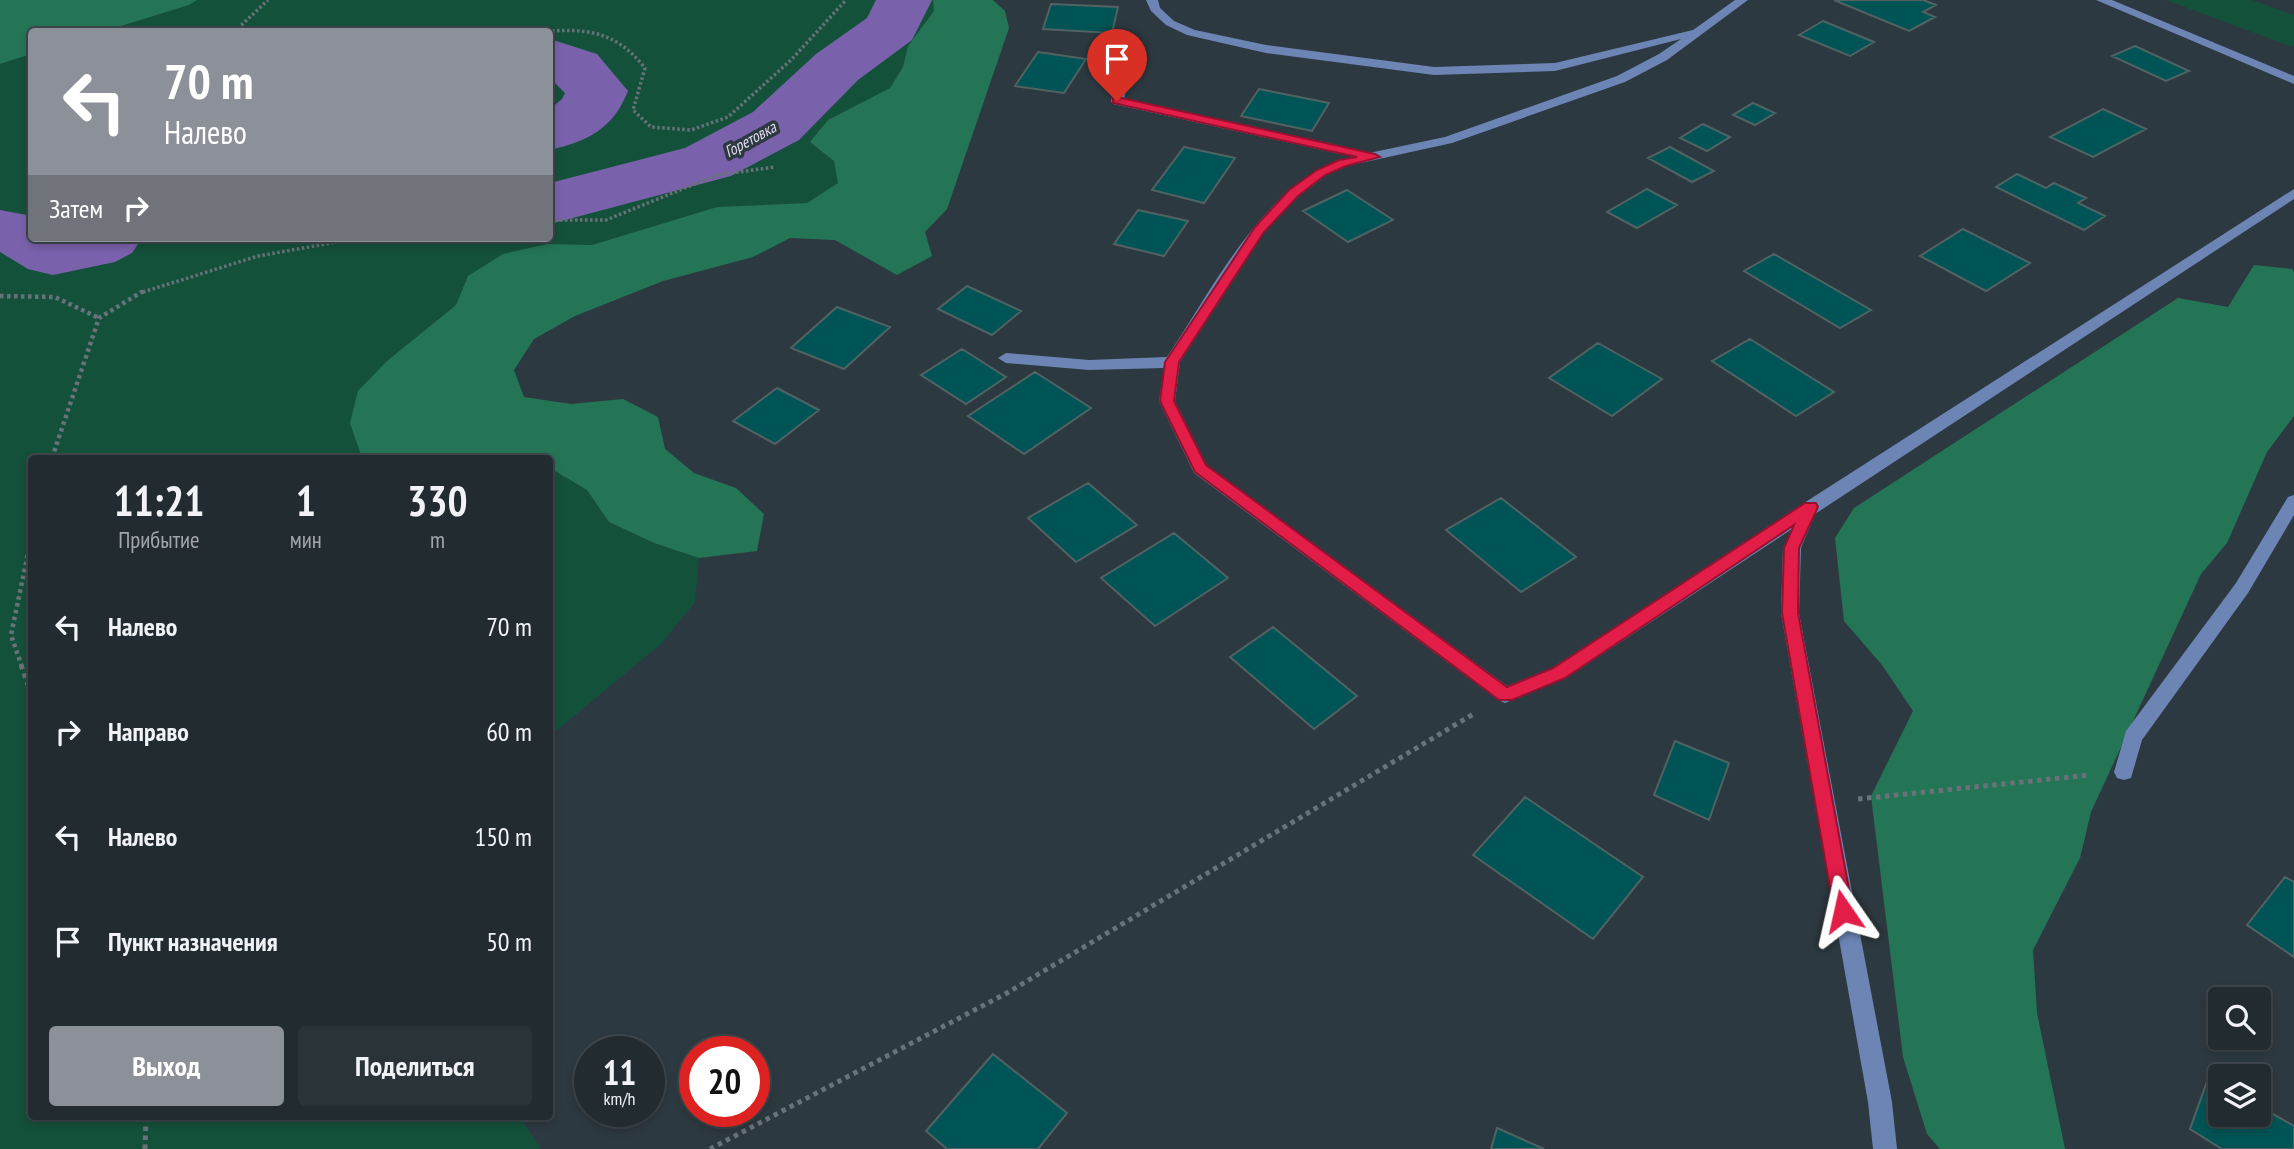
<!DOCTYPE html>
<html lang="ru">
<head>
<meta charset="utf-8">
<style>
  body { margin:0; font-family:"PT Sans Narrow",sans-serif; background:#2a3338; color:#f1f3f6; height:100vh; display:flex; flex-direction:column; font-size:26px; white-space:nowrap }
  * { box-sizing:border-box; margin:0 }
  p { font-size:23px; color:#a2a7ab }
  .icon { flex:none; width:38px; height:38px; fill:none; stroke:currentColor; stroke-width:2; stroke-linecap:round; stroke-linejoin:round }
  .map { position:relative; flex:1; overflow:hidden }
  .drawer { position:absolute; left:28px; top:455px; width:525px; height:665px; display:flex; flex-direction:column; background:#222b30; border-radius:7px; box-shadow:0 4px 10px #0003,0 0 0 2px #3f474c }
  .drawer>* { flex:none }
  .guide { position:absolute; left:28px; top:28px; width:525px; height:214px; border-radius:7px; box-shadow:0 4px 10px #0003,0 0 0 2px #3f474c; background:#8c9099; color:#fff; overflow:hidden }
  .fabs { position:absolute; left:2208px; top:987px; display:grid; gap:14px }
  .fabs a { display:grid; place-items:center; width:63px; height:63px; border-radius:7px; background:#222b30; box-shadow:0 4px 10px #0003,0 0 0 2px #3f474c; font-size:35px }
  .speed { position:absolute; left:574px; top:1036px; display:flex; gap:14px; font-size:35px; font-weight:700; text-align:center }
  .speed>* { display:grid; place-content:center; width:91px; height:91px; border-radius:50%; background:#222b30; box-shadow:0 4px 10px #0003,0 0 0 2px #3f474c; line-height:1 }
  .speed small { font-size:18px; font-weight:400 }
  .speed .limit { border:10px solid #d22; background:#fff; color:#111 }
  .pin { position:absolute; display:grid; place-items:center; width:60px; height:60px; color:#fff; margin:-72px -30px; border-radius:50% 50% 50% 0; rotate:-45deg; box-shadow:0 0 7px #0007 }
  .pin .icon { rotate:45deg }
  .me { position:absolute; width:77px; margin:-38px; rotate:349deg; stroke-linejoin:round; filter:drop-shadow(0 0 5px #0008) }
  .turn { display:flex; align-items:center; gap:24px; height:147px; padding:0 21px; font-size:32px }
  .turn .icon { width:91px; height:91px; stroke-width:2.5 }
  .turn b { display:block; font-size:49px; line-height:60px }
  .then { display:flex; align-items:center; height:66px; padding:0 21px; background:#0003; gap:14px; font-size:26px }
  .eta { display:flex; justify-content:space-evenly; align-items:center; height:119px; text-align:center }
  .eta b { font-size:42px; font-weight:800; line-height:49px }
  .primary-button { display:flex; gap:14px; margin-top:auto; padding:14px 21px }
  .primary-button a { flex:1; height:80px; border-radius:7px; background:#8c9099; color:#fff; font-size:28px; font-weight:800; line-height:80px; text-align:center }
  .primary-button a+a { background:#2a3338; color:#f1f3f6 }
  ul { padding:0; list-style:none }
  li { display:flex; align-items:center; gap:21px; height:105px; padding:0 21px }
  li div { flex:1 }
  li b { display:block; font-size:26px }
  li em { font-style:normal }
  .map>svg:first-child { display:block }
</style>
</head>
<body>
<div class="map">
<svg width="2294" height="1149" viewBox="0 0 2294 1149">
  <rect width="100%" height="100%" fill="#2d3940"/>
  <path fill="#14513a" d="M197,0H933L934,11L908,46L903,67L890,88L828,120L811,142L834,161L839,183L807,203L717,207L592,245L547,244L468,276L456,305L387,361L361,454L371,458H32V1116L520,1117L541,1149H0V64L31,54L32,238H550V32L105,31L189,5Z
    M2166,0H2252L2294,15V45L2292,47Z
    M550,468L587,490L609,522L654,543L699,558L695,602L661,644L550,736Z"/>
  <path fill="#247555" d="M0,0H197L189,5L105,31L32,32L31,54L0,64Z
    M933,0H993L1005,11L1009,28L947,209L925,232L932,256L897,275L835,240L790,238L753,257L663,281L575,316L534,339L514,370L524,397L571,404L623,399L658,417L665,449L694,473L736,488L764,514L757,551L699,558L654,543L609,522L587,490L550,468V458C533,458 513,454 499,458H371L361,455L350,423L358,391L387,361L456,305L468,276L503,254L547,244L592,245L717,207L807,203L838,183L834,161L810,142L828,120L890,88L903,67L908,46L934,11Z
    M2254,265L2292,269L2294,272V416L2267,452L2227,543L2201,574L2091,812L2080,858L2033,950L2037,1013L2065,1149H1940L1927,1134L1903,1057L1871,796L1913,711L1882,665L1844,621L1835,538L1854,508L2178,298L2228,307Z"/>
  <g fill="none" stroke-linecap="round" stroke-linejoin="round">
    <path fill="#7a61ac" fill-rule="evenodd" d="M876,0H932L912,40L858,80L799,140L731,176L550,224V183L685,148L753,112L816,54L867,18Z
      M550,39L597,54L628,91C613,129 588,141 550,150V109L562,99L565,93L550,78Z
      M0,210L32,216V238H142L132,253L115,262L53,275L28,269L0,252Z"/>
  </g>
  <path fill="#005455" stroke="#516263" stroke-width="2" d="M1834,0H1923L1936,5L1923,12L1935,17L1909,31Z
    M1051,4L1118,7L1112,33L1043,29Z
    M1823,21L1874,42L1850,56L1799,35Z
    M2135,46L2189,71L2166,81L2112,56Z
    M1038,52L1086,59L1064,93L1015,86Z
    M1259,89L1329,103L1312,131L1241,116Z
    M1753,103L1775,113L1755,125L1733,115Z
    M2103,109L2146,129L2093,157L2050,137Z
    M1703,124L1730,137L1707,151L1680,138Z
    M1184,147L1235,158L1204,203L1152,190Z
    M1670,147L1714,171L1692,182L1648,158Z
    M2017,174L2046,188L2054,183L2086,198L2078,203L2105,216L2084,230L1996,187Z
    M1647,189L1677,205L1637,228L1607,212Z
    M1347,190L1393,220L1348,242L1303,211Z
    M1138,210L1188,221L1164,256L1114,244Z
    M1963,229L2030,263L1986,291L1920,256Z
    M1774,254L1871,310L1840,328L1744,271Z
    M967,286L1021,311L992,335L938,309Z
    M837,307L890,327L844,369L791,348Z
    M1750,339L1834,392L1796,416L1712,361Z
    M1598,343L1662,379L1612,416L1549,378Z
    M962,349L1006,377L966,404L921,375Z
    M1035,372L1091,408L1024,454L968,416Z
    M777,388L819,410L775,444L733,421Z
    M1088,483L1137,525L1076,562L1028,518Z
    M1501,498L1576,557L1521,592L1446,530Z
    M1174,533L1228,578L1155,626L1101,578Z
    M1273,627L1357,696L1314,729L1230,657Z
    M1675,741L1729,763L1709,820L1654,795Z
    M1525,797L1643,877L1593,939L1473,855Z
    M2285,877L2294,882V957L2247,925Z
    M993,1054L1067,1113L1038,1149H947L926,1131Z
    M2209,1076L2221,1083V1115H2259V1106L2294,1126V1149H2222L2190,1129Z
    M1497,1128L1544,1149H1491Z"/>
  <g fill="none" stroke-linecap="round" stroke-linejoin="round">
    <path stroke="#687379" stroke-width="3.5" stroke-dasharray="2.5 2.5" stroke-linecap="butt" d="M234,32L268,0
      M537,32C584,28 614,29 645,68L633,110L651,127L691,130L728,117L791,60L846,0
      M550,220H606L717,175L775,167
      M143,292L258,256L360,238"/>
    <path stroke="#687379" stroke-width="4.5" stroke-dasharray="3.5 3.5" stroke-linecap="butt" d="M0,296L55,297L99,318
      M52,458L99,318L145,290
      M22,667L11,635L32,534"/>
    <path stroke="#687379" stroke-width="5" stroke-dasharray="4.5 4.5" stroke-linecap="butt" d="M21,665L32,696
      M1858,799L2090,775
      M145,1149L146,1116
      M710,1149L1007,993L1475,713"/>
    <path fill="#6d85b5" fill-rule="evenodd" d="M1146,0H1158L1160,8L1174,21L1195,30L1266,45L1434,67L1555,63L1693,30L1735,0H1748L1667,60L1625,82L1452,143L1347,166L1326,175L1299,196L1264,232L1180,362L1175,401L1206,465L1507,686L1552,668L1804,503L2294,189V199L1815,514L1801,548L1799,613L1892,1102L1897,1149H1873L1868,1102L1781,613L1783,548L1792,529L1566,678L1505,703L1498,700L1194,473L1159,401L1164,368L1089,370L1006,363L998,358L1006,353L1089,360L1167,357C1213,289 1268,175 1354,157L1113,104L1111,101L1123,55L1133,58L1124,99L1369,153L1445,137L1617,76L1659,54L1681,39L1555,71L1434,75L1266,53L1187,35L1166,25L1151,11Z
      M2096,0H2112L2294,76V84Z
      M2294,495V515L2248,593L2142,740L2131,778L2124,780L2117,778L2114,772L2126,731L2236,583L2288,497Z"/>
  </g>
  <path fill="#e11d48" stroke="#92132f" stroke-width="2" d="M1117,97L1375,154L1380,157L1346,166L1325,175L1298,196L1264,232L1179,362L1174,401L1206,465L1507,687L1553,668L1805,503H1816L1818,507L1799,548L1798,613L1853,911L1850,918L1843,920L1837,918L1834,911L1782,613L1784,548L1794,525L1565,678L1512,700H1499L1195,472L1160,401L1165,362L1255,227L1289,190L1317,170L1339,160L1357,157L1113,103V98Z"/>
  <g text-anchor="middle" dominant-baseline="central" stroke-width="7" stroke-linejoin="round" paint-order="stroke">
    <g font-size="16" font-style="italic" fill="#e1dbf0" stroke="#2d3940">
      <text transform="translate(750 139) rotate(-29)">Горетовка</text>
    </g>
  </g>
</svg>
<div class="fabs">
<a><svg class="icon" aria-label="search" viewBox="0 0 24 24"><circle cx="10" cy="10" r="6"/><path d="M15 15l6 6"/></svg></a>
<a><svg class="icon" aria-label="layers" viewBox="0 0 24 24"><path d="M12 4l9 5-9 5-9-5zM3 14l9 5 9-5"/></svg></a>
</div>
<div class="speed"><div>11<small>km/h</small></div><div class="limit">20</div></div>
<div class="pin" style="left:1117px;top:101px;background:#d93025"><svg class="icon" aria-label="arrive" viewBox="0 0 24 24"><path d="M6 21V4h12l-3 4 3 4H6"/></svg></div>
<svg class="me" style="left:1843px;top:911px" viewBox="-20 -20 40 40"><path d="M0-17L14 15 0 8-14 15z" fill="#e11d48" stroke="#fff" stroke-width="4"/></svg>
<div class="guide">
<div class="turn"><svg class="icon" aria-label="left" viewBox="0 0 24 24"><path d="M17 20v-9H6M10 6l-5 5 5 5"/></svg><div><b>70 m</b>Налево</div></div>
<div class="then">Затем<svg class="icon" aria-label="right" viewBox="0 0 24 24"><path d="M7 20v-9h11M14 6l5 5-5 5"/></svg></div>
</div>
<section class="drawer">
<div class="eta">
<div><b>11:21</b><p>Прибытие</p></div>
<div><b>1</b><p>мин</p></div>
<div><b>330</b><p>m</p></div>
</div>
<ul>
<li><svg class="icon" aria-label="left" viewBox="0 0 24 24"><path d="M17 20v-9H6M10 6l-5 5 5 5"/></svg><div><b>Налево</b></div><em>70 m</em></li>
<li><svg class="icon" aria-label="right" viewBox="0 0 24 24"><path d="M7 20v-9h11M14 6l5 5-5 5"/></svg><div><b>Направо</b></div><em>60 m</em></li>
<li><svg class="icon" aria-label="left" viewBox="0 0 24 24"><path d="M17 20v-9H6M10 6l-5 5 5 5"/></svg><div><b>Налево</b></div><em>150 m</em></li>
<li><svg class="icon" aria-label="arrive" viewBox="0 0 24 24"><path d="M6 21V4h12l-3 4 3 4H6"/></svg><div><b>Пункт назначения</b></div><em>50 m</em></li>
</ul>
<div class="primary-button"><a>Выход</a><a>Поделиться</a></div>
</section>
</div>
</body>
</html>
